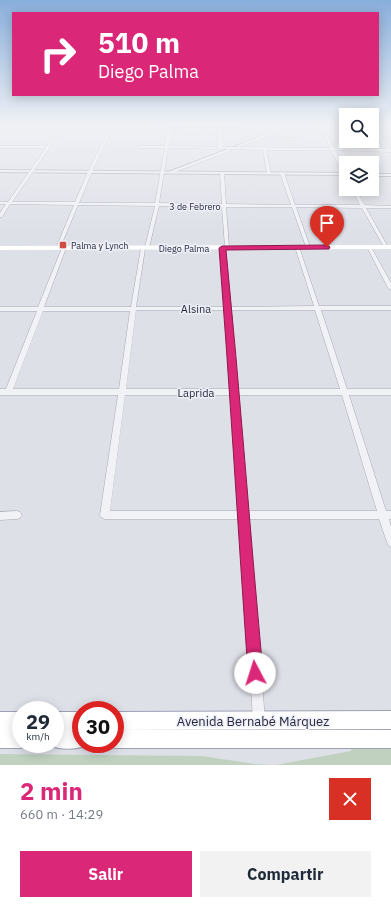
<!DOCTYPE html>
<html lang="es">
<head>
<meta charset="utf-8">
<style>
  body { margin:0; font-family:"IBM Plex Sans",sans-serif; background:#f2f2f3; color:#1f2937; height:100vh; display:flex; flex-direction:column; font-size:15px; white-space:nowrap }
  * { box-sizing:border-box; margin:0 }
  p { font-size:13px; color:#747a83 }
  .icon { flex:none; width:22px; height:22px; fill:none; stroke:currentColor; stroke-width:2; stroke-linecap:round; stroke-linejoin:round }
  .map { position:relative; height:765px; overflow:hidden }
  .sheet { display:flex; flex-direction:column; background:#fff; flex:1 }
  .sheet>* { flex:none }
  .hud { position:absolute; left:12px; top:12px; width:367px; height:84px; border-radius:0px; box-shadow:0 2px 10px #0003; background:#db2777; color:#fff; overflow:hidden }
  .controls { position:absolute; left:339px; top:108px; display:grid; gap:8px }
  .controls a { display:grid; place-items:center; width:40px; height:40px; border-radius:0px; background:#fff; box-shadow:0 2px 10px #0003; font-size:20px }
  .speed { position:absolute; left:12px; top:701px; display:flex; gap:8px; font-size:20px; font-weight:700; text-align:center }
  .speed>* { display:grid; place-content:center; width:52px; height:52px; border-radius:50%; background:#fff; box-shadow:0 2px 10px #0003; line-height:1 }
  .speed small { font-size:10px; font-weight:400 }
  .speed .limit { border:6px solid #d22; background:#fff; color:#111 }
  .pin { position:absolute; display:grid; place-items:center; width:34px; height:34px; color:#fff; margin:-41px -17px; border-radius:50% 50% 50% 0; rotate:-45deg; box-shadow:0 0 4px #0007 }
  .pin .icon { rotate:45deg }
  .me { position:absolute; width:44px; margin:-22px; rotate:355deg; stroke-linejoin:round; filter:drop-shadow(0 0 3px #0008) }
  .turn { display:flex; align-items:center; gap:14px; height:84px; padding:0 20px; font-size:18px }
  .turn .icon { width:52px; height:52px; stroke-width:2.5 }
  .turn b { display:block; font-size:28px; line-height:34px }
  .round { display:grid; place-items:center; flex:none; width:42px; height:42px; border-radius:0px; background:#f2f2f3 }
  .headline { display:flex; align-items:center; justify-content:space-between; height:68px; padding:0 20px }
  h1 { font-size:24px; font-weight:800; line-height:30px; color:#db2777 }
  .action { display:flex; gap:8px; margin-top:auto; padding:8px 20px }
  .action a { flex:1; height:46px; border-radius:0px; background:#db2777; color:#fff; font-size:16px; font-weight:800; line-height:46px; text-align:center }
  .action a+a { background:#f2f2f3; color:#1f2937 }
  .map>svg:first-child { display:block }
</style>
</head>
<body>
<div class="map">
<svg width="391" height="765" viewBox="0 0 391 765">
  <rect width="100%" height="100%" fill="#dee0e8"/>
  <path fill="#d0d2dd" d="M125,126H317L319,129L211,128Z"/>
  <path fill="#c0d2bf" d="M391,737V765H0V754L202,756L255,764L275,765L351,751L352,747Z"/>
  <g fill="none" stroke-linecap="round" stroke-linejoin="round">
    <path stroke="#99a5c8" stroke-width="1" d="M169,171L277,130"/>
    <defs>
      <path id="minor" d="M0,126L321,129L322,127L324,129H346V131H325L334,148L387,149L372,131V127L374,129H391V131H376L391,149V152L335,150L346,172V177L344,176L331,150H266L271,173L269,174L267,173L263,150L230,149V151L172,173L170,172L171,171L228,149L168,148L159,203L222,204L220,173L222,172L224,173L226,204L291,205L280,173L282,172L284,173L295,205H360L351,189H355L365,205L391,206V208H366L388,247V248L384,247L362,208L296,207L310,247L308,248L306,247L292,207H226L229,247L227,248L225,247L222,207L159,206L149,248L145,249L136,307H224L220,248L222,247L224,248L230,307L314,306L295,247L297,246L299,247L319,306H391V310H321L347,389H391V395H349L386,511H391V519H389L391,527V547L388,545L379,519H249L265,720L263,724L259,726L255,724L253,720L240,519H105L102,518L100,515L118,395H0V389H6L37,311H0V307H38L62,248L64,247L66,248L44,307H131L141,248L145,247L155,206L78,205L60,248L56,249V248L74,205L10,204L2,217H0V213L6,204H0V202H8L46,148H0V146H47L55,137H57L12,202H75L88,172L109,129L14,128L0,141V138L10,128H0ZM112,129H168L165,146H138L136,147L138,148H165L155,203H79L92,172ZM172,129L218,130V147L169,146ZM222,130H277L238,145L239,147L262,138L298,140L300,139L298,138L265,137L279,132V130L322,131L330,148L222,147ZM136,310H225L231,389H126ZM231,310H315L340,389H238ZM43,311H130L119,389H13ZM125,395H231L239,511H110ZM238,395H342L377,511H248Z
        M367,246L371,247L391,283V290L388,288L367,247Z
        M17,511L20,512L22,515L20,518L17,519L0,520V512Z"/>
      <path id="tertiary" d="M0,170L346,173V175L0,172Z
        M372,174H391V176H372Z"/>
      <path id="primary" d="M391,711V729L115,730V712Z
        M0,712H21V730H0Z
        M55,712H81V730H55Z
        M0,730H21V744H28L27,745L21,748H0Z
        M55,730H81V744H88L87,745C76,750 60,750 49,745L48,744H55Z
        M115,730H391V748H115L108,744H115Z"/>
    </defs>
    <use href="#minor" stroke="#a7a9b5" stroke-width="1"/>
    <use href="#tertiary" stroke="#a7a9b5" stroke-width="2"/>
    <use href="#primary" stroke="#9ea1b4" stroke-width="2"/>
    <use href="#minor" fill="#f1f2f6" fill-rule="evenodd"/>
    <use href="#tertiary" fill="#f1f2f6" fill-rule="evenodd"/>
    <path fill="#fff" fill-rule="evenodd" d="M391,245V249L0,250V246Z"/>
    <use href="#primary" fill="#fff" fill-rule="evenodd"/>
  </g>
  <linearGradient id="sky" x2="0" y2="1"><stop stop-color="#88aedb"/><stop offset="0.54" stop-color="#f0f1f5"/><stop offset="1" stop-color="#f0f1f5" stop-opacity="0"/></linearGradient>
  <rect width="391" height="233" fill="url(#sky)"/>
  <path fill="#db2777" stroke="#8e194d" d="M327,245L330,247L329,249L226,250C240,391 250,532 263,673L261,678L255,681L250,678L248,673C238,531 230,389 219,248L222,246Z"/>
  <rect fill="#ce4e42" stroke="#eeeff6" stroke-width="1.5" x="59" y="241" width="8" height="8" rx="2"/>
  <g text-anchor="middle" dominant-baseline="central" stroke-width="3" stroke-linejoin="round" paint-order="stroke">
    <g font-size="9" fill="#272a3f" stroke="#eeeff6">
      <text x="195" y="206">3 de Febrero</text>
      <text x="184" y="248">Diego Palma</text>
    </g>
    <g font-size="9" fill="#272a3f" stroke="#eeeff6" text-anchor="start">
      <text x="71" y="245">Palma y Lynch</text>
    </g>
    <g font-size="11" fill="#272a3f" stroke="#eeeff6">
      <text x="196" y="309">Alsina</text>
      <text x="196" y="393">Laprida</text>
    </g>
    <g font-size="13" fill="#272a3f" stroke="#eeeff6">
      <text x="253" y="721">Avenida Bernabé Márquez</text>
    </g>
  </g>
</svg>
<div class="controls">
<a><svg class="icon" aria-label="search" viewBox="0 0 24 24"><circle cx="10" cy="10" r="6"/><path d="M15 15l6 6"/></svg></a>
<a><svg class="icon" aria-label="layers" viewBox="0 0 24 24"><path d="M12 4l9 5-9 5-9-5zM3 14l9 5 9-5"/></svg></a>
</div>
<div class="speed"><div>29<small>km/h</small></div><div class="limit">30</div></div>
<div class="pin" style="left:327px;top:247px;background:#d93025"><svg class="icon" aria-label="arrive" viewBox="0 0 24 24"><path d="M6 21V4h12l-3 4 3 4H6"/></svg></div>
<svg class="me" style="left:255px;top:673px" viewBox="-20 -20 40 40"><circle r="19" fill="#fff"/><path d="M0-13L10 11 0 6-10 11z" fill="#db2777"/></svg>
<div class="hud">
<div class="turn"><svg class="icon" aria-label="right" viewBox="0 0 24 24"><path d="M7 20v-9h11M14 6l5 5-5 5"/></svg><div><b>510 m</b>Diego Palma</div></div>
</div>
</div>
<section class="sheet">
<div class="headline"><div><h1>2 min</h1><p>660 m · 14:29</p></div><a class="round" style="background:#d93025;color:#fff"><svg class="icon" aria-label="close" viewBox="0 0 24 24"><path d="M6 6l12 12M18 6L6 18"/></svg></a></div>
<div class="action"><a>Salir</a><a>Compartir</a></div>
</section>
</body>
</html>
